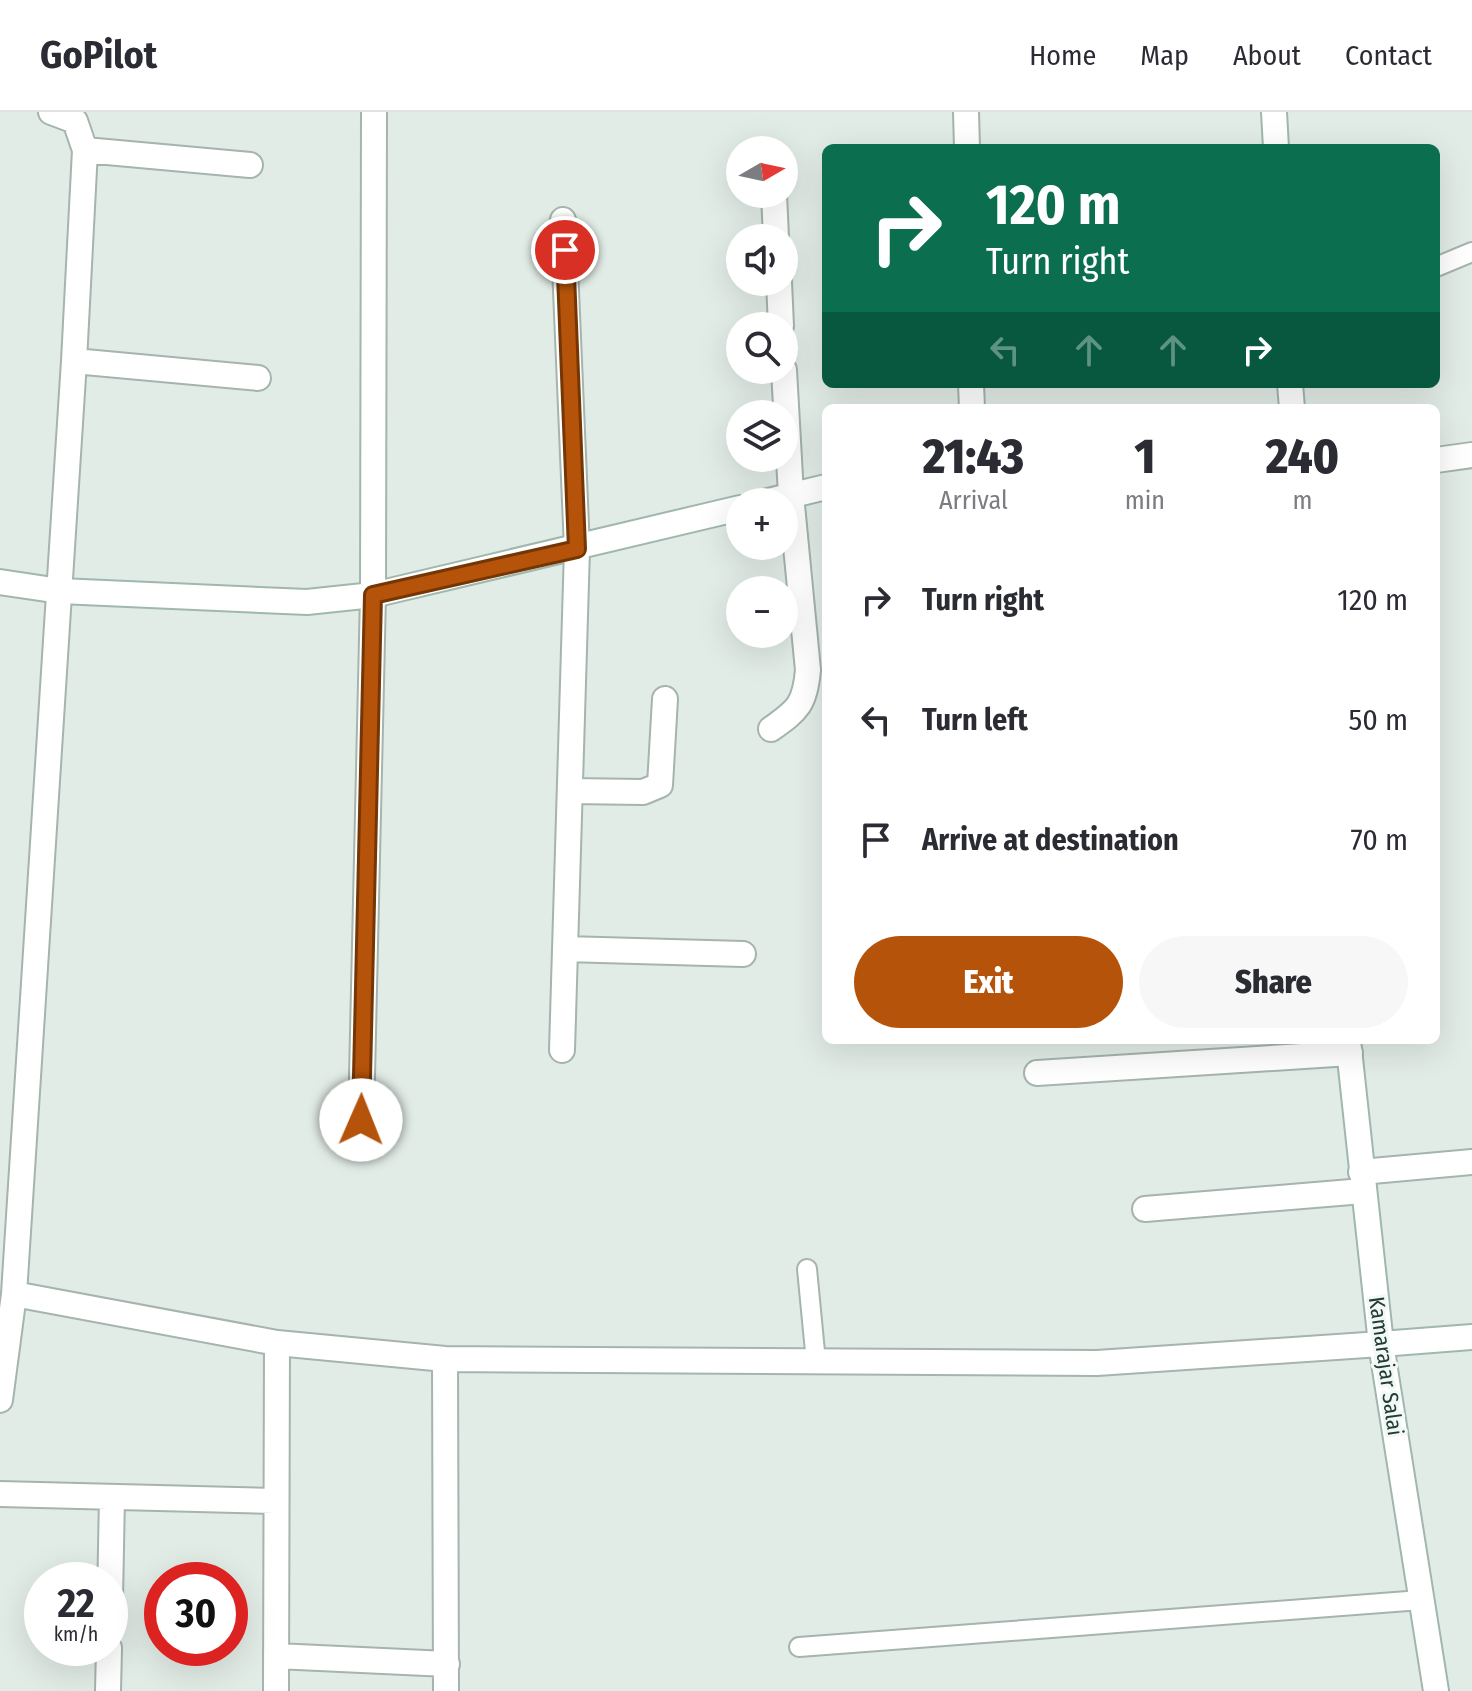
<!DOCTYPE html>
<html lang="en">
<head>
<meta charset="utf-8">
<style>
  body { margin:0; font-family:"Fira Sans Condensed",sans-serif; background:#f7f7f7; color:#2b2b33; height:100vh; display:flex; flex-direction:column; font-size:30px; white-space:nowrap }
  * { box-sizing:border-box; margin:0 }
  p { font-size:26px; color:#7c7c81 }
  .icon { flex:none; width:44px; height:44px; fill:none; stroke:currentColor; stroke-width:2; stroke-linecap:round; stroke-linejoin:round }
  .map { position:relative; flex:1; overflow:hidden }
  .side { position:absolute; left:822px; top:292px; width:618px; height:640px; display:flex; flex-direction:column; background:#fff; border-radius:12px; box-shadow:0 8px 32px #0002 }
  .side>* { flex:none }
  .banner { position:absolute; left:822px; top:32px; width:618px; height:244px; border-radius:12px; box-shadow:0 8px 32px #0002; background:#0b6e4f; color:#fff; overflow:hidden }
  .needle { width:52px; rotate:81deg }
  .tools { position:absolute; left:726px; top:24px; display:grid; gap:16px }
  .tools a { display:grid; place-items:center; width:72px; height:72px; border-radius:50%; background:#fff; box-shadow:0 8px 32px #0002; font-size:40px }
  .speed { position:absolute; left:24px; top:1450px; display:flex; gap:16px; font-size:40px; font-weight:700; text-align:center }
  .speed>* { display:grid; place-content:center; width:104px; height:104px; border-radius:50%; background:#fff; box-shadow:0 8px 32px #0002; line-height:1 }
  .speed small { font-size:20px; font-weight:400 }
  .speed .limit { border:12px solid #d22; background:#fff; color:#111 }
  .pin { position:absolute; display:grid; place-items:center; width:68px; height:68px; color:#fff; margin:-34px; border:4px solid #fff; border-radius:50%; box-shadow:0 2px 8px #0007 }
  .me { position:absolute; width:88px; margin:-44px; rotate:1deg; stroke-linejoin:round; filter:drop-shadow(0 0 6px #0008) }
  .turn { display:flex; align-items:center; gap:28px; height:168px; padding:0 32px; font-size:36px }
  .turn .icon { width:104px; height:104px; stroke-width:2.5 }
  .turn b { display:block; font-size:56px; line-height:68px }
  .lanes { display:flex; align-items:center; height:76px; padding:0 32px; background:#0003; justify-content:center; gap:40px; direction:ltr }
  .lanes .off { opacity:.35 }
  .eta { display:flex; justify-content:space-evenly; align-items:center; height:136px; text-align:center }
  .eta b { font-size:48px; font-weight:800; line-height:56px }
  .button { display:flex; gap:16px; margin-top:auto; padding:16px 32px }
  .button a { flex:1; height:92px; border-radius:48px; background:#b45309; color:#fff; font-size:32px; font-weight:800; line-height:92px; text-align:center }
  .button a+a { background:#f7f7f7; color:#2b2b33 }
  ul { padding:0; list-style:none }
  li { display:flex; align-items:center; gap:24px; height:120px; padding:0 32px }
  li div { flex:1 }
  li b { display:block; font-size:30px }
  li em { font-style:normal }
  header { display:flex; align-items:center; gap:48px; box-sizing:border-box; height:112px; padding:0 40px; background:#fff; border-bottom:2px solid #e1e1e2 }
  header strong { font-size:38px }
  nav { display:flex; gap:44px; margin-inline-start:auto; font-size:28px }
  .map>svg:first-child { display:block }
</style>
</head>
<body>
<header>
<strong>GoPilot</strong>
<nav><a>Home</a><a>Map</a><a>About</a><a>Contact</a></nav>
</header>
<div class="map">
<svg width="1472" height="1579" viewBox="0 0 1472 1579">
  <rect width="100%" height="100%" fill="#e2ece6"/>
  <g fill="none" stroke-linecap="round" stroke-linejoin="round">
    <defs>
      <path id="lane" d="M1436,155L1472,140
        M807,1157L816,1250
        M799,1535L1421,1488"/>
      <path id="street" d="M966,0L967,36
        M85,38L250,53
        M774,82L776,126
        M779,170L781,214
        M74,249L258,266
        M971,272L972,296
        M1436,348L1472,343
        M771,617C798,598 805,592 808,558L791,383L784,258
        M570,679L643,680L660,673L665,587
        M565,837L743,842
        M562,938L577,437L563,108
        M1037,961L1350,941
        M361,1008L373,483L374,0
        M1361,1060L1472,1050
        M1145,1097L1363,1079
        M14,1182L277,1231L445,1247L1097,1251L1381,1232
        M445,1247L446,1579
        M0,1288L14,1182L74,249L85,38L75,9L51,0
        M0,1382L275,1389
        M110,1487L112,1385
        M276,1544L447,1552
        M108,1579L109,1536
        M276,1579L277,1231"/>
      <path id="secondary" d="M1274,0L1276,36
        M1290,272L1292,296
        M764,390L826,375
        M0,470L60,479L307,490L373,483L740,396
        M1348,928L1381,1232L1436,1579
        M1381,1232L1472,1225"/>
    </defs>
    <use href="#lane" stroke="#a5b4ad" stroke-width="22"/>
    <use href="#street" stroke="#a5b4ad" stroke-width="28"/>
    <use href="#secondary" stroke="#a0b7ad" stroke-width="28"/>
    <use href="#lane" stroke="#fff" stroke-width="18"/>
    <use href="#street" stroke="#fff" stroke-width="24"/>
    <use href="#secondary" stroke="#fff" stroke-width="24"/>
  </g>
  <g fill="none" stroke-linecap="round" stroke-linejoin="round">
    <defs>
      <path id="route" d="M361,1008L373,483L577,437L565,138"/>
    </defs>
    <use href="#route" stroke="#753606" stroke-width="20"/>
    <use href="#route" stroke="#b45309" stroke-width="14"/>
  </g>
  <g text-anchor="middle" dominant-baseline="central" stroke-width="6" stroke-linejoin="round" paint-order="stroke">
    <g font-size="22" fill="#223c33" stroke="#f2f8f5">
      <text transform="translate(1386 1254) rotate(82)">Kamarajar Salai</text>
    </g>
  </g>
</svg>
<div class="tools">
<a><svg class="needle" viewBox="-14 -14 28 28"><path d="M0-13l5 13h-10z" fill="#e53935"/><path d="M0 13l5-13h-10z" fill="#7c7c81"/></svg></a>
<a><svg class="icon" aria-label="sound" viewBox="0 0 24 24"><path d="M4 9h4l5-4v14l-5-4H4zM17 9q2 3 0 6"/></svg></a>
<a><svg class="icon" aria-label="search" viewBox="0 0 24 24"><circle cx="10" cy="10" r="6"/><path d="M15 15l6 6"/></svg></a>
<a><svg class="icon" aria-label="layers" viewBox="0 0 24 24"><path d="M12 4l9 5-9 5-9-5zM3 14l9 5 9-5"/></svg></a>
<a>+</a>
<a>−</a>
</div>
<div class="speed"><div>22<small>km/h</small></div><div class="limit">30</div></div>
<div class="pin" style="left:565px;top:138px;background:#d93025"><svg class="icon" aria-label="arrive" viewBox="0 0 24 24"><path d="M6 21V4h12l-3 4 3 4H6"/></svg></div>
<svg class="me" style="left:361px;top:1008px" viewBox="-20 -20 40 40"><circle r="19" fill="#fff"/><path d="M0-13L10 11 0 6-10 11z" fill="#b45309"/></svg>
<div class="banner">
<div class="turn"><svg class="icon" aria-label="right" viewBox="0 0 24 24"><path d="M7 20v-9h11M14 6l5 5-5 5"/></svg><div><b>120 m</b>Turn right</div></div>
<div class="lanes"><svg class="icon off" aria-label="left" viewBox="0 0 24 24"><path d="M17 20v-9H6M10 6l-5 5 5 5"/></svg><svg class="icon off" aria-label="ahead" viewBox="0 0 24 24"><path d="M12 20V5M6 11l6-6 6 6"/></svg><svg class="icon off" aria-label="ahead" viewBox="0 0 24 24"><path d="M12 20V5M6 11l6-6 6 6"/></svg><svg class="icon" aria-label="right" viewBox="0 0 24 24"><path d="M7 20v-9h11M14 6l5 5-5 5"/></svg></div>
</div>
<section class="side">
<div class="eta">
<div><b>21:43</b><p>Arrival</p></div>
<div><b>1</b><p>min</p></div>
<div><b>240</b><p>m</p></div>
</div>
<ul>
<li><svg class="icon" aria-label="right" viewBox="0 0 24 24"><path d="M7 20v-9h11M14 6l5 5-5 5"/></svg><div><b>Turn right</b></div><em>120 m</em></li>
<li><svg class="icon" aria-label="left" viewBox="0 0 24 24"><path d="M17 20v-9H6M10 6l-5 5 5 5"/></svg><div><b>Turn left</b></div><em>50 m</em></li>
<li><svg class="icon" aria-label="arrive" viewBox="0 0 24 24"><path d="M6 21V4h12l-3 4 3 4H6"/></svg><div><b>Arrive at destination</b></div><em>70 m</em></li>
</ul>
<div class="button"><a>Exit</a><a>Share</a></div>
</section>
</div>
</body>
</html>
